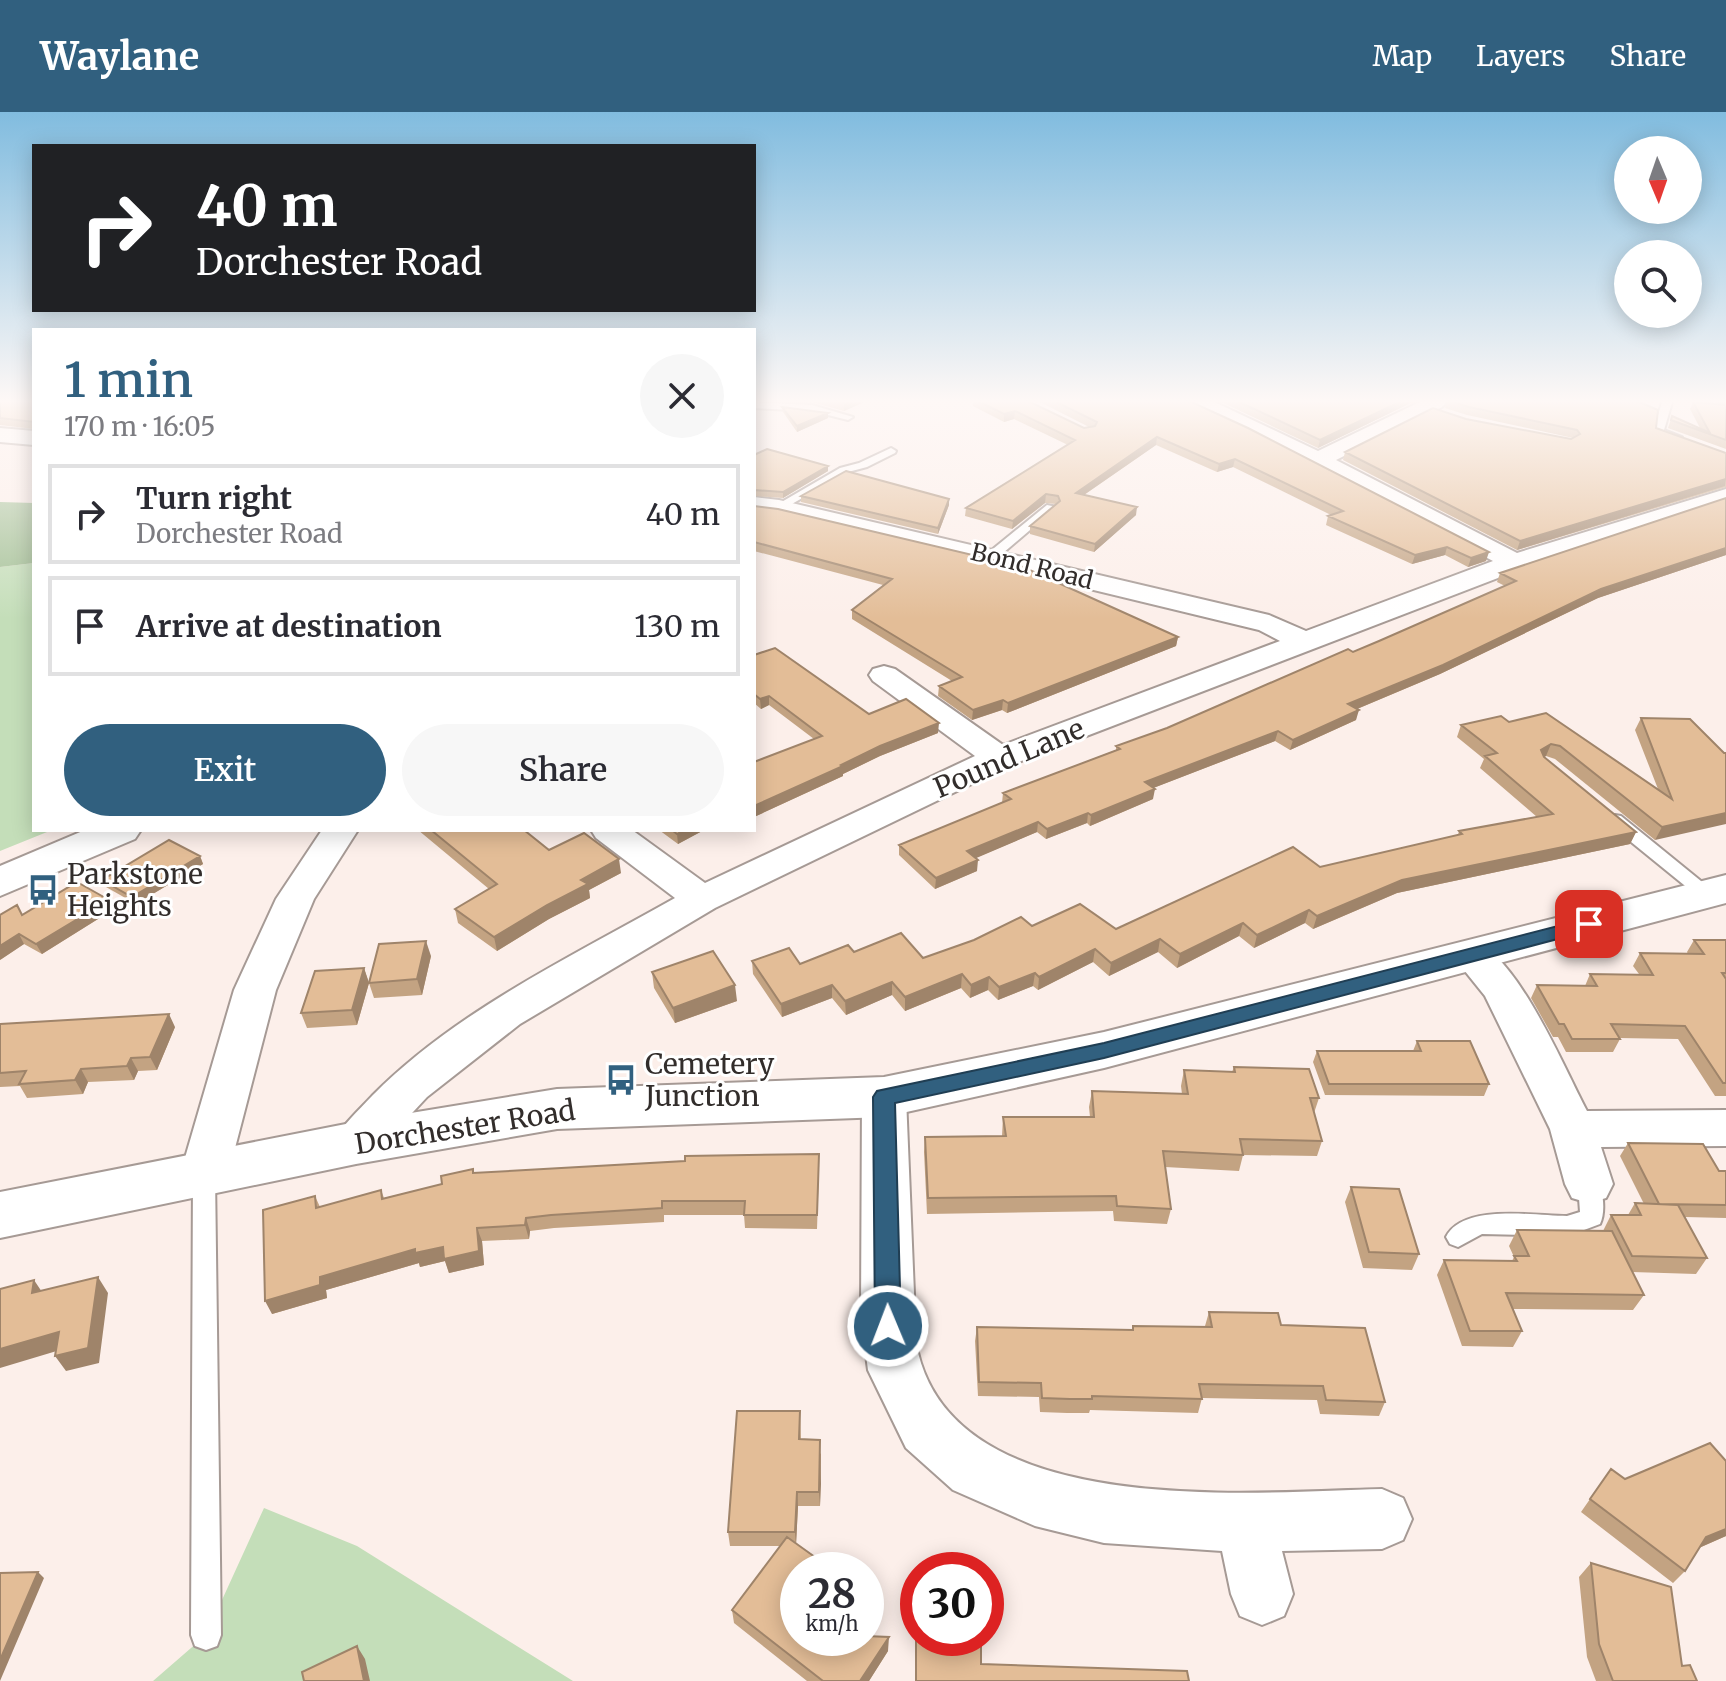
<!DOCTYPE html>
<html lang="en">
<head>
<meta charset="utf-8">
<style>
  body { margin:0; font-family:Merriweather,serif; background:#f7f7f7; color:#2b2b33; height:100vh; display:flex; flex-direction:column; font-size:30px; white-space:nowrap }
  * { box-sizing:border-box; margin:0 }
  p { font-size:26px; color:#7c7c81 }
  .icon { flex:none; width:44px; height:44px; fill:none; stroke:currentColor; stroke-width:2; stroke-linecap:round; stroke-linejoin:round }
  .map { position:relative; flex:1; overflow:hidden }
  .drawer { position:absolute; left:32px; top:216px; width:724px; height:504px; display:flex; flex-direction:column; background:#fff; border-radius:0px; box-shadow:0 4px 20px #0003 }
  .drawer>* { flex:none }
  .banner { position:absolute; left:32px; top:32px; width:724px; height:168px; border-radius:0px; box-shadow:0 4px 20px #0003; background:#202124; color:#fff; overflow:hidden }
  .needle { width:52px; rotate:178deg }
  .controls { position:absolute; left:1614px; top:24px; display:grid; gap:16px }
  .controls a { display:grid; place-items:center; width:88px; height:88px; border-radius:50%; background:#fff; box-shadow:0 4px 20px #0003; font-size:40px }
  .speed { position:absolute; left:780px; top:1440px; display:flex; gap:16px; font-size:40px; font-weight:700; text-align:center }
  .speed>* { display:grid; place-content:center; width:104px; height:104px; border-radius:50%; background:#fff; box-shadow:0 4px 20px #0003; line-height:1 }
  .speed small { font-size:20px; font-weight:400 }
  .speed .limit { border:12px solid #d22; background:#fff; color:#111 }
  .pin { position:absolute; display:grid; place-items:center; width:68px; height:68px; color:#fff; margin:-34px; border-radius:16px; box-shadow:0 4px 12px #0006 }
  .me { position:absolute; width:88px; margin:-44px; rotate:359deg; stroke-linejoin:round; filter:drop-shadow(0 0 6px #0008) }
  .turn { display:flex; align-items:center; gap:28px; height:168px; padding:0 32px; font-size:36px }
  .turn .icon { width:104px; height:104px; stroke-width:2.5 }
  .turn b { display:block; font-size:56px; line-height:68px }
  .round { display:grid; place-items:center; flex:none; width:84px; height:84px; border-radius:42px; background:#f7f7f7 }
  .head { display:flex; align-items:center; justify-content:space-between; height:136px; padding:0 32px }
  h1 { font-size:48px; font-weight:600; line-height:60px; color:#31607f }
  .cta { display:flex; gap:16px; margin-top:auto; padding:16px 32px }
  .cta a { flex:1; height:92px; border-radius:48px; background:#31607f; color:#fff; font-size:32px; font-weight:600; line-height:92px; text-align:center }
  .cta a+a { background:#f7f7f7; color:#2b2b33 }
  ul { padding:0; list-style:none }
  li { display:flex; align-items:center; gap:24px; height:100px; margin:0 16px 12px; padding:0 16px; border:4px solid #e1e1e2; border-radius:0px }
  li div { flex:1 }
  li b { display:block; font-size:30px }
  li em { font-style:normal }
  header { display:flex; align-items:center; gap:48px; box-sizing:border-box; height:112px; padding:0 40px; background:#31607f; color:#fff }
  header strong { font-size:38px }
  nav { display:flex; gap:44px; margin-inline-start:auto; font-size:28px }
  .map>svg:first-child { display:block }
</style>
</head>
<body>
<header>
<strong>Waylane</strong>
<nav><a>Map</a><a>Layers</a><a>Share</a></nav>
</header>
<div class="map">
<svg width="1726" height="1569" viewBox="0 0 1726 1569">
  <rect width="100%" height="100%" fill="#fcefea"/>
  <path fill="#c4deb9" d="M34,451V718H52L0,739V455Z
    M264,1396L357,1434L573,1569H153L206,1523Z"/>
  <path fill="#a2c095" d="M0,390L34,391V451L0,455Z"/>
  <g fill="none" stroke-linecap="round" stroke-linejoin="round">
    <defs>
      <path id="lane" d="M1663,287H1673L1664,318L1682,325V329H1674L1653,319Z
        M754,290L812,293L853,305L848,308L812,299L754,296Z
        M891,336L896,339L895,341L867,355L848,360L783,397L773,395L840,356L859,351Z
        M1047,393L1057,395L996,447H988V441Z
        M1615,703L1621,704L1712,778L1715,782L1712,786H1700L1609,712L1607,708Z
        M204,1054L212,1057L215,1063L221,1523L217,1534L206,1538L195,1534L191,1523L193,1063L196,1057Z
        M1589,1063L1597,1066C1603,1077 1606,1100 1600,1112L1568,1124L1482,1122L1458,1135L1450,1132L1446,1125C1463,1091 1535,1104 1567,1104L1580,1100L1578,1072L1581,1066Z"/>
      <path id="street" d="M1180,287H1208L1318,339L1426,287H1443L1446,291L1442,295L1336,348L1517,441L1726,377V392L1524,456L1011,653L715,796L520,912L427,985L372,1044L356,1049L340,1044L333,1031C342,1013 358,999 372,984C457,898 571,845 675,786L596,726L591,718H632L705,771L975,644L873,569L869,563L873,557L884,554L895,557L1003,633L1280,529L1259,518L779,402L754,399V385L779,388L1269,503L1306,519L1493,449L1248,321L1183,291Z
        M0,316L34,319V333L0,330Z
        M322,718H358L314,787L276,878L228,1063L221,1077L204,1082L187,1077L180,1063L234,878L276,787Z
        M1472,829C1517,842 1564,956 1587,999L1726,998V1034L1601,1035L1613,1072L1606,1086L1589,1091L1572,1086L1565,1072L1550,1017L1485,884L1452,843L1458,833Z
        M884,968L900,973L906,985L916,1231C948,1410 1250,1380 1382,1377L1403,1386L1412,1407L1403,1428L1382,1437L1282,1439L1293,1482L1284,1504L1262,1513L1240,1504L1231,1482L1222,1439L1104,1431L1035,1414L953,1378L906,1336L868,1258L861,1204L862,985L868,973Z"/>
      <path id="secondary" d="M85,718H141L135,727L0,784V754Z
        M1726,763V791L1104,956L884,1005L557,1017L356,1052L0,1126V1080L356,1010L557,977L884,965L1104,920Z"/>
    </defs>
    <use href="#lane" stroke="#a69a95" stroke-width="4"/>
    <use href="#street" stroke="#a69a95" stroke-width="4"/>
    <use href="#secondary" stroke="#a69a95" stroke-width="4"/>
    <use href="#lane" fill="#fff" fill-rule="evenodd"/>
    <use href="#street" fill="#fff" fill-rule="evenodd"/>
    <use href="#secondary" fill="#fff" fill-rule="evenodd"/>
  </g>
  <path fill="#c3a382" d="M0,287H34V317L0,313Z
    M773,287H871L844,299L812,290Z
    M973,287L1084,316L1089,315L1034,287H1185L1486,449L1468,455L1445,443L1412,452L1326,413L1328,404L1331,403L1233,355L1217,360L1156,333L1084,383L1136,403L1094,440L1030,422V414L1056,392L1045,391L1012,417L965,404L966,396L1068,333L1014,307L1004,310L973,294Z
    M1215,287H1419L1318,336Z
    M1446,287H1632L1656,316L1726,341V375L1517,438L1343,348L1345,340L1466,307L1571,327L1573,326L1467,303L1445,296L1447,289Z
    M1716,287H1726V337L1668,316L1672,304L1700,316L1690,297L1693,290L1719,292Z
    M782,295L828,301V306L797,320L783,300Z
    M754,343L828,354V359L783,386L754,384Z
    M801,384L949,387V393L938,422L801,390Z
    M1726,386V443L1598,486L1440,562L1357,597L1356,608L1290,638L1275,629L1153,676V687L1090,714L1087,711L1046,727L1037,720L975,746L977,759L935,777L899,743V733L1002,691L1003,681L1116,638V634L1167,616L1353,540L1505,474L1497,470L1500,461Z
    M754,394L1178,525L1176,534L1007,601L1002,598L972,608L938,584L939,574L952,569L852,507V498L883,473L754,439Z
    M754,543L869,602L938,621L880,644L843,662V664L754,705V650L814,627L769,593L761,597L754,591Z
    M1641,606L1724,641L1655,728L1555,647L1546,644L1544,645L1636,720L1630,732L1397,781L1313,817L1305,811L1254,836L1239,824L1177,856L1158,840L1109,864L1093,850L1038,878L1033,874L998,888L988,878L970,886L961,876L905,899L892,883L846,903L832,886L782,905L753,862L752,849L800,852L854,840L923,846L1032,814L1116,817L1320,755L1458,723L1459,719L1537,705L1480,656L1484,647L1457,625L1461,613L1509,610L1658,677L1635,618Z
    M418,718H524L549,738L621,761L589,778L590,786L549,807L497,839L458,811L455,797L489,777Z
    M659,718H704L678,732Z
    M200,744L203,752L136,792L106,775L102,768Z
    M109,788L114,797L42,842L24,832L0,848L22,803Z
    M1694,828H1726V984H1715L1678,927L1619,926L1620,927L1613,940H1566L1558,925H1553L1531,886L1537,873L1585,874L1590,862H1639L1633,854L1640,841L1688,842L1687,840Z
    M431,844L422,883L374,886L369,871Z
    M364,856L369,871L357,913L307,916L301,901Z
    M652,860L737,889L675,911L654,876Z
    M0,912L175,915L157,958L138,959L134,968L88,970L83,982L27,986L20,974L0,975Z
    M1417,929L1489,972L1484,984L1325,983L1313,950L1317,939H1413Z
    M1234,955L1319,986L1314,1001L1322,1029L1317,1044L1243,1043L1239,1059L1165,1055L1171,1097L1167,1112L1114,1109L1113,1099L927,1102L924,1040L925,1025L1002,1024L1003,1005H1090L1089,995L1092,979L1182,982L1181,974L1184,958L1232,960Z
    M1628,1031L1719,1059H1726V1106L1685,1105L1707,1146L1696,1162L1632,1160L1644,1183L1633,1198L1513,1197L1522,1219L1513,1235L1462,1234L1437,1163L1444,1148L1512,1149L1514,1145L1509,1134L1517,1118L1603,1119L1611,1103H1628L1635,1091L1644,1092L1620,1044Z
    M819,1056L817,1117L745,1116L744,1103H664V1110L554,1116L530,1119L529,1127L482,1129L484,1153L449,1161L445,1149L420,1155L419,1151L326,1178L327,1186L272,1202L315,1084L320,1095L381,1078L384,1086L442,1072L474,1061Z
    M1351,1075L1419,1142L1412,1158L1363,1156L1345,1090Z
    M1209,1200L1281,1213L1385,1290L1379,1304L1320,1302L1317,1288L1202,1286L1198,1301L1090,1298L1089,1301H1067L1040,1300L1039,1285L978,1284L975,1229L977,1215L1132,1218L1133,1214H1205Z
    M800,1299L801,1327L821,1342L820,1394H798L796,1431L798,1526L888,1539L869,1569H807L734,1511L732,1498L780,1434H730L728,1420Z
    M1726,1349V1424L1699,1436L1685,1459L1673,1471L1581,1400L1611,1357L1625,1367Z
    M1591,1451L1682,1554L1697,1569H1596L1587,1545L1579,1465Z"/>
  <path fill="#9f846a" d="M853,287H871L844,299V291Z
    M1406,287H1419L1318,336L1320,328Z
    M1015,299L1014,307L1004,310V302Z
    M828,301V306L797,320V314Z
    M1157,325L1156,333L1075,389L1076,381Z
    M1235,347L1233,355L1217,360L1219,352Z
    M828,354V359L783,386V380Z
    M1726,367L1725,374L1517,438L1520,429Z
    M1046,382L1045,391L1012,417L1013,409Z
    M949,387V393L938,422V416Z
    M1137,395L1136,403L1094,440L1095,432Z
    M1447,435L1445,443L1412,452L1415,443Z
    M1726,436V443L1598,486L1440,562L1345,602L1348,592L1601,477Z
    M1489,440L1486,449L1468,455L1471,446Z
    M1178,525L1176,534L1007,601L1008,591Z
    M769,584V593L761,597L760,587Z
    M1003,588L1002,598L972,608L973,598Z
    M1359,598L1356,608L1290,638L1293,628Z
    M939,611L938,621L880,644L843,662V664L754,705V694L880,634Z
    M1278,619L1275,629L1143,680L1145,670Z
    M1551,632L1546,644L1536,650L1541,638Z
    M1155,677L1153,687L1090,714L1091,703Z
    M1088,701L1087,711L1046,727L1047,717Z
    M1726,701V712L1655,728L1662,715Z
    M1038,710L1037,720L967,750V739Z
    M684,718H704L678,732L677,722Z
    M1636,720L1630,732L1397,781L1313,817L1317,804L1402,768Z
    M200,744L203,752L136,792L132,785Z
    M619,747L621,761L589,778L590,786L549,807L497,839L494,825L581,768Z
    M978,748L977,759L935,777L936,766Z
    M109,788L114,797L42,842L36,832Z
    M1309,798L1305,811L1254,836L1257,823Z
    M1243,811L1239,824L1177,856L1180,842Z
    M19,822L24,832L0,848V834Z
    M1160,827L1158,840L1109,864L1111,851Z
    M426,829L431,844L422,883L417,867Z
    M1095,837L1093,850L1038,878L1039,865Z
    M364,856L369,871L357,913L352,898Z
    M1035,861L1033,874L998,888L999,875Z
    M962,862L961,876L905,899V885Z
    M989,865L988,878L970,886L971,873Z
    M892,870V883L846,903L845,889Z
    M735,873L737,889L675,911L673,896Z
    M832,873V886L782,905L781,892Z
    M169,902L175,915L157,958L150,945Z
    M131,946L138,959L134,968L127,954Z
    M81,957L88,970L83,982L75,968Z
    M526,1106L530,1119L529,1127L525,1113Z
    M477,1116L482,1129L484,1153L449,1161L445,1149L420,1155L419,1151L326,1178L327,1186L272,1202L265,1189L320,1165Z
    M98,1165L108,1181L99,1251L66,1259L55,1244Z
    M34,1168L44,1183L32,1181Z
    M59,1220L70,1235L0,1256V1237Z
    M820,1328L821,1372L820,1394L819,1380Z
    M797,1380L798,1394L796,1434L795,1420Z
    M1726,1417V1424L1694,1438L1706,1425Z
    M38,1460L44,1466L0,1569V1548Z
    M872,1486L871,1500L866,1508V1494Z
    M889,1525L888,1539L869,1569H860Z
    M357,1534L365,1547L370,1569H364Z"/>
  <path fill="#e3bd97" stroke="#9f846a" stroke-width="2" d="M0,287H34V310L0,306Z
    M830,287H853L844,291Z
    M974,287H1024L1084,316L1095,314L1097,310L1050,287H1185L1248,316L1489,440L1471,446L1447,435L1415,443L1328,404L1343,399L1235,347L1219,352L1157,325L1076,381L1137,395L1095,432L1030,414L1060,389L1058,384L1046,382L1013,409L966,396L1075,328L1015,299L1004,302Z
    M1233,287H1406L1320,328Z
    M1448,287H1632L1658,298L1656,316L1726,341V367L1520,429L1345,340L1433,296L1466,307L1571,327L1580,322L1577,318L1469,295L1447,288Z
    M1693,290L1726,293V328L1671,308L1672,304L1710,321Z
    M782,295L828,301L797,314Z
    M767,337L828,354L783,380L754,378V343Z
    M846,359L949,387L938,416L801,384Z
    M1726,386V436L1601,477L1443,553L1348,592L1359,598L1293,628L1278,619L1145,670L1155,677L1091,703L1088,701L1047,717L1038,710L967,739L978,748L936,766L899,733L1011,687L1003,681L1120,637L1116,634L1167,616L1348,537L1353,540L1379,529L1516,469L1500,461Z
    M754,394L778,397L1023,455L1178,525L1008,591L1003,588L973,598L939,574L962,565L852,498L892,467L754,430Z
    M775,536L869,602L906,587L939,611L880,634L841,653L843,654L754,694V650L822,624L769,584L760,587L754,582V543Z
    M1546,601L1672,687L1641,606L1690,607L1724,641H1726V701L1662,715L1560,634L1551,632L1541,638L1544,645L1636,720L1402,768L1317,804L1309,798L1257,823L1243,811L1180,842L1160,827L1111,851L1095,837L1039,865L1035,861L999,875L989,865L971,873L962,862L905,885L892,870L845,889L832,873L781,892L752,849L789,836L800,852L848,833L854,840L901,821L923,846L974,828L1021,805L1032,814L1080,792L1116,817L1293,735L1320,755L1462,722L1459,719L1553,702L1485,644L1497,641L1461,613L1501,604L1509,610Z
    M431,718H524L549,738L584,721L619,747L581,768L588,772L547,793L494,825L455,797L497,772Z
    M672,718H684L677,722Z
    M169,728L200,744L132,785L102,768Z
    M77,770L109,788L36,832L19,822L0,834V803L17,793L22,803Z
    M1694,828H1726V861H1722L1726,867V971H1723L1685,914L1611,912L1620,927H1572L1564,912H1559L1537,873L1597,874L1590,862L1653,863L1640,841L1704,842Z
    M426,829L417,867L369,871L379,832Z
    M713,839L735,873L673,896L652,860Z
    M364,856L352,898L301,901L315,859Z
    M169,902L150,945L131,946L127,954L81,957L75,968L19,972L26,959L0,961V912Z
    M1417,929H1470L1489,972H1329L1317,939H1421Z
    M1234,955L1309,957L1319,986H1310L1322,1029L1240,1027L1243,1043L1163,1039L1171,1097L1117,1094L1116,1084L928,1086L925,1025L1006,1024L1003,1005H1094L1092,979L1188,982L1184,958L1235,960Z
    M1628,1031L1703,1032L1719,1059H1726V1093L1659,1092Z
    M819,1042L817,1103H744L745,1089H662V1096L551,1103L526,1106L525,1113L477,1116L479,1139L444,1147L443,1135L415,1141V1137L320,1165V1173L265,1189L263,1098L315,1084L316,1096L381,1078L382,1087L442,1072L441,1064L473,1057V1061L685,1049V1044Z
    M1351,1075L1399,1077L1419,1142L1369,1140Z
    M1635,1091L1678,1093L1707,1146L1632,1144L1611,1103H1641Z
    M1517,1118L1612,1119L1644,1183L1506,1181L1522,1219H1470L1444,1148L1517,1149L1514,1144H1529Z
    M98,1165L88,1236L55,1244L59,1220L0,1237V1177L34,1168L32,1181Z
    M1209,1200L1278,1201L1281,1213L1365,1216L1385,1290L1326,1288L1323,1274L1199,1272L1202,1287L1092,1284V1287H1070L1042,1286L1041,1271L979,1270L977,1215L1133,1218V1214L1212,1215Z
    M737,1299H800L799,1327L820,1328L819,1380H797L795,1420H728Z
    M1710,1331L1726,1349V1417L1706,1425L1685,1459L1590,1387L1611,1357L1625,1367Z
    M787,1425L833,1458H798V1526H866V1524L889,1525L860,1569H823L732,1498Z
    M1591,1451L1671,1475L1682,1554L1690,1553L1697,1569H1613L1599,1532Z
    M38,1460L0,1548V1461Z
    M866,1482L872,1486L866,1494Z
    M916,1527L981,1530V1552L1187,1559L1189,1569H916Z
    M357,1534L364,1569H304L302,1560Z"/>
  <linearGradient id="sky" x2="0" y2="1"><stop stop-color="#81bcdf"/><stop offset="0.57" stop-color="#fef8f6"/><stop offset="1" stop-color="#fef8f6" stop-opacity="0"/></linearGradient>
  <rect width="1726" height="507" fill="url(#sky)"/>
  <path fill="#31607f" stroke="#203e53" stroke-width="2" d="M1589,806L1596,808L1599,812L1596,817L1104,946L895,991L901,1214L897,1222L888,1225L879,1222L875,1214L873,985L877,979L1104,931Z"/>
  <defs>
    <symbol id="bus-bare" viewBox="-9 -9 18 18"><path d="M-5-6H5V4H4V6H2V4H-2V6H-4V4H-5ZM-3.5-4V0h7V-4ZM-3.5 1.2v1.5H-2V1.2ZM2 1.2v1.5H3.5V1.2Z" fill="#31607f" stroke="#fff" stroke-width="2.5" paint-order="stroke"/></symbol>
  </defs>
  <g fill-rule="evenodd">
    <use href="#bus-bare" x="21" y="756" width="44" height="44"/>
    <use href="#bus-bare" x="599" y="946" width="44" height="44"/>
  </g>
  <g text-anchor="middle" dominant-baseline="central" stroke-width="6" stroke-linejoin="round" paint-order="stroke">
    <g font-size="24" fill="#322d2b" stroke="#fff">
      <text transform="translate(1032 454) rotate(14)">Bond Road</text>
    </g>
    <g font-size="28" fill="#322d2b" stroke="#fff">
      <text transform="translate(1009 646) rotate(-23)">Pound Lane</text>
      <text transform="translate(465 1015) rotate(-9)">Dorchester Road</text>
    </g>
    <g font-size="28" fill="#322d2b" stroke="#fff" text-anchor="start">
      <text x="67" y="762">Parkstone<tspan x="67" dy="32">Heights</tspan></text>
      <text x="645" y="952">Cemetery<tspan x="645" dy="32">Junction</tspan></text>
    </g>
  </g>
</svg>
<div class="controls">
<a><svg class="needle" viewBox="-14 -14 28 28"><path d="M0-13l5 13h-10z" fill="#e53935"/><path d="M0 13l5-13h-10z" fill="#7c7c81"/></svg></a>
<a><svg class="icon" aria-label="search" viewBox="0 0 24 24"><circle cx="10" cy="10" r="6"/><path d="M15 15l6 6"/></svg></a>
</div>
<div class="speed"><div>28<small>km/h</small></div><div class="limit">30</div></div>
<div class="pin" style="left:1589px;top:812px;background:#d93025"><svg class="icon" aria-label="arrive" viewBox="0 0 24 24"><path d="M6 21V4h12l-3 4 3 4H6"/></svg></div>
<svg class="me" style="left:888px;top:1214px" viewBox="-20 -20 40 40"><circle r="17" fill="#31607f" stroke="#fff" stroke-width="3"/><path d="M0-11L8 9 0 5-8 9z" fill="#fff"/></svg>
<div class="banner">
<div class="turn"><svg class="icon" aria-label="right" viewBox="0 0 24 24"><path d="M7 20v-9h11M14 6l5 5-5 5"/></svg><div><b>40 m</b>Dorchester Road</div></div>
</div>
<section class="drawer">
<div class="head"><div><h1>1 min</h1><p>170 m · 16:05</p></div><a class="round"><svg class="icon" aria-label="close" viewBox="0 0 24 24"><path d="M6 6l12 12M18 6L6 18"/></svg></a></div>
<ul>
<li><svg class="icon" aria-label="right" viewBox="0 0 24 24"><path d="M7 20v-9h11M14 6l5 5-5 5"/></svg><div><b>Turn right</b><p>Dorchester Road</p></div><em>40 m</em></li>
<li><svg class="icon" aria-label="arrive" viewBox="0 0 24 24"><path d="M6 21V4h12l-3 4 3 4H6"/></svg><div><b>Arrive at destination</b></div><em>130 m</em></li>
</ul>
<div class="cta"><a>Exit</a><a>Share</a></div>
</section>
</div>
</body>
</html>
